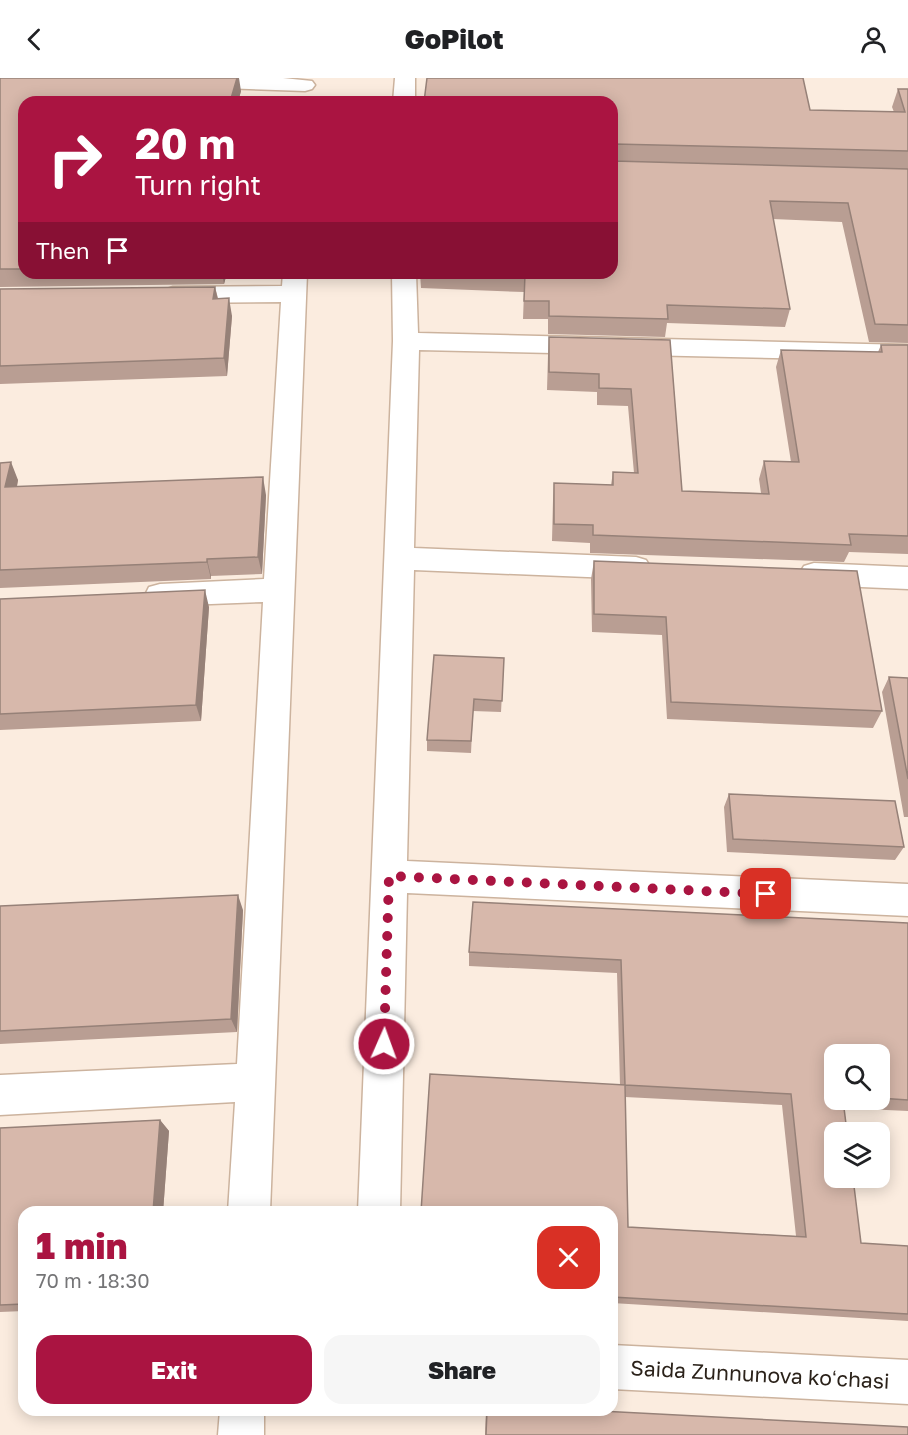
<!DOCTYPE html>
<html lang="en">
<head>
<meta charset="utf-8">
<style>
  body { margin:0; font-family:"Golos Text",sans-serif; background:#f6f6f6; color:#202124; height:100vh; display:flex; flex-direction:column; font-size:22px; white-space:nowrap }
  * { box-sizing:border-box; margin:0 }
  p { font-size:20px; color:#757577 }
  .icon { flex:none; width:33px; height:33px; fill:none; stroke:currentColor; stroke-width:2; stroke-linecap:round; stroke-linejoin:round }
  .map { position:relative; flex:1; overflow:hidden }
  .sheet { position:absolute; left:18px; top:1128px; width:600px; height:210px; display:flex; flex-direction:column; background:#fff; border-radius:18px; box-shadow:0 3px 15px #0003 }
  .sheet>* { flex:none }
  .banner { position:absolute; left:18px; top:18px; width:600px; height:183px; border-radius:18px; box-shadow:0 3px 15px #0003; background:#aa1441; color:#fff; overflow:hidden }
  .controls { position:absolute; left:824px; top:966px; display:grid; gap:12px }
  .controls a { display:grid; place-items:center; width:66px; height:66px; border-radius:12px; background:#fff; box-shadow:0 3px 15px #0003; font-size:30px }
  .pin { position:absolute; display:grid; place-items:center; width:51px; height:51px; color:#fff; margin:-26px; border-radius:12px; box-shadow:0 3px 9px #0006 }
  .me { position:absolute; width:66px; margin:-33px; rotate:2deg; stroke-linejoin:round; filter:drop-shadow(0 0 4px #0008) }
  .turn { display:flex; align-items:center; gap:21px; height:126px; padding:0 18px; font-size:27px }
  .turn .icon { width:78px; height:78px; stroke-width:2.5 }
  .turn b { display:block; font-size:42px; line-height:51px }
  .then { display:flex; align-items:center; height:57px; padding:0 18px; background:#0003; gap:12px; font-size:22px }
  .round { display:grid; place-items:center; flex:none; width:63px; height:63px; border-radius:18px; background:#f6f6f6 }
  .summary { display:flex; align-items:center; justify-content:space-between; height:102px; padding:0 18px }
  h1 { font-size:36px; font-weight:800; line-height:45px; color:#aa1441 }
  .button { display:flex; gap:12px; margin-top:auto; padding:12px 18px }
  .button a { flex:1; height:69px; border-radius:18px; background:#aa1441; color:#fff; font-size:24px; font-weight:800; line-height:69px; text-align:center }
  .button a+a { background:#f6f6f6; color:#202124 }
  header { display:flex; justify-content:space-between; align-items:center; height:78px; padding:0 18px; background:#fff; font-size:27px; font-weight:800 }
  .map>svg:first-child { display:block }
</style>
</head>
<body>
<header><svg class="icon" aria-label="back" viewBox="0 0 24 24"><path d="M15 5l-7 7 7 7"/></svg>GoPilot<svg class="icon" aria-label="person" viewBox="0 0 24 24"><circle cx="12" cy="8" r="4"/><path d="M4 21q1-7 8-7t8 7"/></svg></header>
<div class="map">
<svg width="908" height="1357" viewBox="0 0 908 1357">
  <rect width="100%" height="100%" fill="#fbecdf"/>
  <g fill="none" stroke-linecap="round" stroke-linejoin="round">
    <defs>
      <path id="street" d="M102,0H283L312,3L315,7L312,11L305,13L112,6L105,4Z
        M395,0H415V24H393Z
        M283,195H307L270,1134H228L235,1024L0,1037V997L237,986L263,524L160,528L149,525L145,517L149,509L160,506L264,501L281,224L173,225L164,222L161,217L164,212L173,209L282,208Z
        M392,195H416L418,255L908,267V283L419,272L414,470L636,479L646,482L651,490L646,498L636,501L414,492L407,783L908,806V838L407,815L400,1134H358L393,263Z
        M814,485L908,489V511L814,507L804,504L799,496L804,488Z
        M612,1267L908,1282V1326L612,1311Z
        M220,1332H264V1357H218Z"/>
    </defs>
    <use href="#street" stroke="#ccb39e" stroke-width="3"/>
    <use href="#street" fill="#fff" fill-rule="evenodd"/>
  </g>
  <path fill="#b99e93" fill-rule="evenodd" d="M0,0L241,13L238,24H24V195H227L224,206L0,209Z
    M898,11H908V265L869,264L842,144L773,141L790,231L785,249L667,245L665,259L548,256V241H523L524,214L421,210L420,195H612V24L810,32L894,34L892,29Z
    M215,209L218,220L232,238L227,298L0,306V211Z
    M549,259L670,262L682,413L761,415L759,401L764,383L791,384L776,289L781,272L878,274L881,267H908V476L849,474L844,484L590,475V465L552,463L553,422L554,405L611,407L613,394L634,395L628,328L597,327V314L547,312L548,277Z
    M0,385L18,402L17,409L266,417L262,496L211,498V501L0,510Z
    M594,483L882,633L873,650L667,641L662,557L592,554L591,501Z
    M0,521L209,529L201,643L0,652Z
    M504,580L501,634L473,633L471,675L427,673V662Z
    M889,599L908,600V739H904L882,614Z
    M729,716L904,769L895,782L727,774L724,729Z
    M0,828L243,832L237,954L0,966Z
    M908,845V1033L844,1030L861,1165L908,1168V1243L612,1225V1134L620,1007L617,895L469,888V874ZM879,976V1022H834ZM625,1019L782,1027L796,1158L628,1149Z
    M160,1042L169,1053L163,1134H24V1233L0,1234V1050Z
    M486,1332H581L908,1357H485Z"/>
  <path fill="#968178" d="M237,0H239L241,13L238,24H230Z
    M222,195H227L224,206Z
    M215,209L219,227L213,221Z
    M229,220L232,238L227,298L224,280Z
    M11,384L18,402L13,427L5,409Z
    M263,399L266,417L262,496L258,479Z
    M207,481L211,498V501L207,484Z
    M205,512L209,529L201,643L196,627Z
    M238,817L243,832L237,954L231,941Z
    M160,1042L169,1053L163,1134H153Z"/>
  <path fill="#d7b8ab" stroke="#968178" stroke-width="1.5" fill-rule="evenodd" d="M0,0H237L230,24H24V191H0Z
    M427,0H803L810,32L905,34L898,11H908V73L614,66L612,68V24H424Z
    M612,72L613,83L908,91V247L875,246L848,125L770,123L790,231L667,227L668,241L549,238V223H524L525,196L508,195H612Z
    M215,209L213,221L229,220L224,280L0,288V211Z
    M549,259L670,262L682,413L769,416L764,383L799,384L781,272L882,274L881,267H908V458L849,456L851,467L593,457V447L554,446V405L613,407V394L638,395L631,311L599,310V296L549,294Z
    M11,384L5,409L263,399L258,479L207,481V484L0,492V385Z
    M594,483L857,493L882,633L671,624L666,539L594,536Z
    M205,512L196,627L0,636V521Z
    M434,577L504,580L502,623L474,621L471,663L427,662Z
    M889,599L908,600V701Z
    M729,716L895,723L904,769L733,761Z
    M238,817L231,941L0,953V828Z
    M473,824L908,845V1022L879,1020V976H834V1022H843L847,1054H834V1100H853L861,1165L908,1168V1236L612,1219V1134H421L430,996L625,1007L621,882L469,874ZM625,1007L791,1016L806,1159L628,1149Z
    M160,1042L153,1134H24V1226L0,1227V1050Z
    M487,1332H581L908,1349V1357H486Z"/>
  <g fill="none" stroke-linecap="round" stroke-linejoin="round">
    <path stroke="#aa1441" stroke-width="10" stroke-dasharray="0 18" d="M384,966L389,798L766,816"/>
  </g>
  <g text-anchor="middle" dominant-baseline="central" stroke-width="6" stroke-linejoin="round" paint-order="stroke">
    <g font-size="21" fill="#2b221a" stroke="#fff">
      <text transform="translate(760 1296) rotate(3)">Saida Zunnunova koʻchasi</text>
    </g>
  </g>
</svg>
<div class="controls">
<a><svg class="icon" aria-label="search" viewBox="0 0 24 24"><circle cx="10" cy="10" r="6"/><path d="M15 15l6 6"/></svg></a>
<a><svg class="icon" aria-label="layers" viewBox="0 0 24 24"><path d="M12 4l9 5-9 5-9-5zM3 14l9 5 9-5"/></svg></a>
</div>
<div class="pin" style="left:766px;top:816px;background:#d93025"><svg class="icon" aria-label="arrive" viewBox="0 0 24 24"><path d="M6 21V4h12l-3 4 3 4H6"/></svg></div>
<svg class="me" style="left:384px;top:966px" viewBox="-20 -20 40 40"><circle r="17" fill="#aa1441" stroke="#fff" stroke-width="3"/><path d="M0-11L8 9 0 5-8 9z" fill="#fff"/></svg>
<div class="banner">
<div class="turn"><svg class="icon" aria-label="right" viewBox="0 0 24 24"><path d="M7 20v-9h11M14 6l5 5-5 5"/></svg><div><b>20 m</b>Turn right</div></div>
<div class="then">Then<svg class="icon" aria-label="arrive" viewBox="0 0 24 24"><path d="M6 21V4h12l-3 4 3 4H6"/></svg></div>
</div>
<section class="sheet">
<div class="summary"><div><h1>1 min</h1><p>70 m · 18:30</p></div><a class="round" style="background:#d93025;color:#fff"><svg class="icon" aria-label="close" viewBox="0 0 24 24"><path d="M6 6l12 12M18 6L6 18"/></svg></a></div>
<div class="button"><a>Exit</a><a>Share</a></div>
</section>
</div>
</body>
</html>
